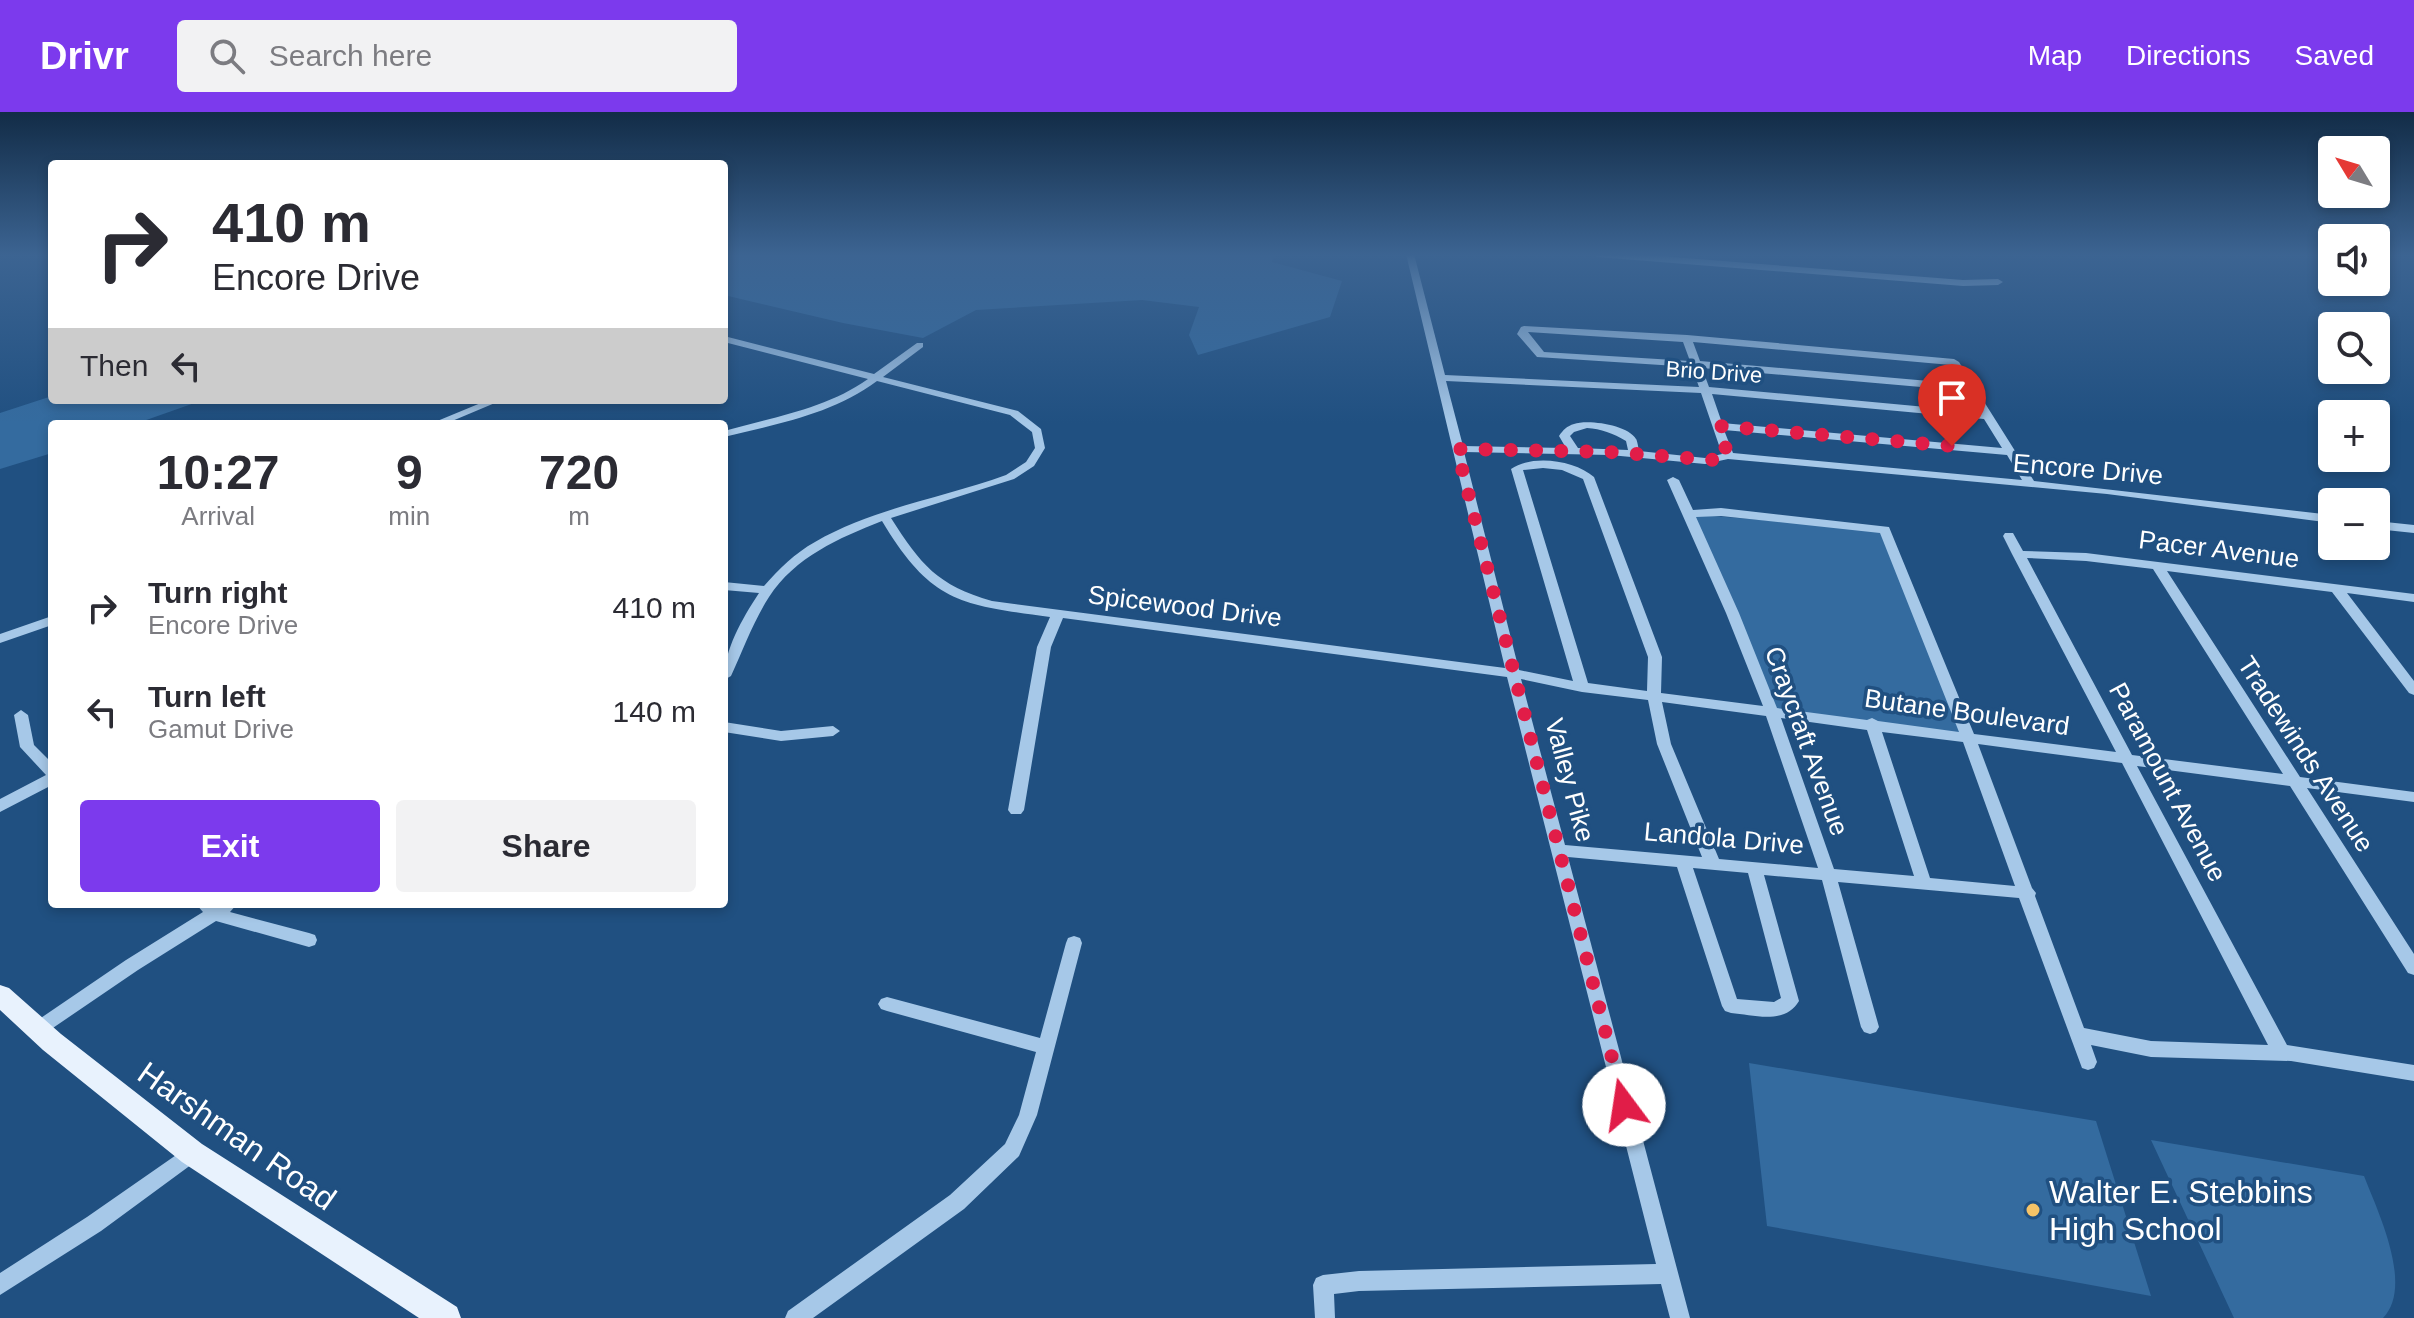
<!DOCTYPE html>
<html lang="en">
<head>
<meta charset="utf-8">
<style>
  body { margin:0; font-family:Helvetica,sans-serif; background:#f2f2f3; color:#2b2b33; height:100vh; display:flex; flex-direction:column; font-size:30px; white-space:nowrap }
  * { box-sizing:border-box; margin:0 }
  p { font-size:26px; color:#7c7c81 }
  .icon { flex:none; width:44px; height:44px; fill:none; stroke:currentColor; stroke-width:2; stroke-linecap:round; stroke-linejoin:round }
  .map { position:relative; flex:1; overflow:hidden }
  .side { position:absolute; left:48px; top:308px; width:680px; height:488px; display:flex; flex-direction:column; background:#fff; border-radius:8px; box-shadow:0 4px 12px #0003 }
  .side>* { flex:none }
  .banner { position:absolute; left:48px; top:48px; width:680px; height:244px; border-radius:8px; box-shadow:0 4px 12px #0003; background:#fff; color:#2b2b33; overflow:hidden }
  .needle { width:52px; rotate:308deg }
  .buttons { position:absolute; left:2318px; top:24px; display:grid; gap:16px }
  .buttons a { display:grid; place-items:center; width:72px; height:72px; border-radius:8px; background:#fff; box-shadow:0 4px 12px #0003; font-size:40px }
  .pin { position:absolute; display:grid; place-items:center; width:68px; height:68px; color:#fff; margin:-82px -34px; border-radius:50% 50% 50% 0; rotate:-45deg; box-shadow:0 0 8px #0007 }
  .pin .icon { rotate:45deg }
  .me { position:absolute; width:88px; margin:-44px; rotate:346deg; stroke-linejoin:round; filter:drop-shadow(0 0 6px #0008) }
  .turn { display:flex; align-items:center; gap:28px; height:168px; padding:0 32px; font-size:36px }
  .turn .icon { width:104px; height:104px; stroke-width:2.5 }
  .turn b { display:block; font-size:56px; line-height:68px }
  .then { display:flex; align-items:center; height:76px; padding:0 32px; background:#0003; gap:16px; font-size:30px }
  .eta { display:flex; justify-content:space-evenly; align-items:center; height:136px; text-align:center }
  .eta b { font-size:48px; font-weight:700; line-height:56px }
  .action { display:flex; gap:16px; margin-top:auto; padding:16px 32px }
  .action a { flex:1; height:92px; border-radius:8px; background:#7c3aed; color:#fff; font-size:32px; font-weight:700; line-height:92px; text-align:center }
  .action a+a { background:#f2f2f3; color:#2b2b33 }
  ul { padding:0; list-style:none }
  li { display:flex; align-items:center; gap:24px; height:104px; padding:0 32px }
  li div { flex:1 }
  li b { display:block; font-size:30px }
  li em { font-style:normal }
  header { display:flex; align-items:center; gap:48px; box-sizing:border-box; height:112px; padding:0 40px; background:#7c3aed; color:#fff }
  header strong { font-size:38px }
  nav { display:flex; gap:44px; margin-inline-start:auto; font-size:28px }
  .search { width:560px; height:72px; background:#f2f2f3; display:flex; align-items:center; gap:20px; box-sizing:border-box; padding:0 28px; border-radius:8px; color:#7c7c81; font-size:30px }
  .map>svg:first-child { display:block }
</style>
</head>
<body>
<header>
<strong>Drivr</strong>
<div class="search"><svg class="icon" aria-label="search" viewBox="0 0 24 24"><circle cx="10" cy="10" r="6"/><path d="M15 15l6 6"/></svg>Search here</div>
<nav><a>Map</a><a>Directions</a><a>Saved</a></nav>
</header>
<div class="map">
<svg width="2414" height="1206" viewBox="0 0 2414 1206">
  <rect width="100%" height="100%" fill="#205081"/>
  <path fill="#346b9f" d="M724,142H1273L1272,150L1342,169L1330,205L1198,243L1189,223L1199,195L1142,188L976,198L923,226L843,211L724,183Z
    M52,284V288H203L135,312H52V341L0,357V301Z
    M1689,402L1885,418L1965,624L1771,598Z
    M1749,951L2096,1009L2151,1184L1767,1114Z
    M2151,1028L2364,1064C2378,1100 2414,1174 2383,1206H2234Z"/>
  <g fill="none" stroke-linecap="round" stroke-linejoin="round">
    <path fill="#a6c8e8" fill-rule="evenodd" d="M1406,142H1414L1445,263L1699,275L1692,255L1537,245L1517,222L1521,215L1524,214L1687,223L1954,247L1959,250L2034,369L2332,403V411L2107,382L1728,347L1705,352L1610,343L1464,340L1519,558L1573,569L1511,357C1532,342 1575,348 1594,365L1662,545L1661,581L1763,594L1726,501L1667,368L1673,365L1679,368L1693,398L1721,396L1889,415L1974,622L2116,640L2012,442L2003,424L2005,421H2013L2023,439L2086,441L2414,482V490L2347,481L2414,569V583L2409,581L2332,480L2167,459L2300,665L2414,680V690L2307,676L2414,842V863L2408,861L2290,674L2137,654L2287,933L2414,953V969L2291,949L2151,945L2091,933L2097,950L2094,956L2088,958L2082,956L2019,786L1838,770L1879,915L1876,920L1870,922L1864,920L1861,915L1822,768L1764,763L1799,889C1785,913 1754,903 1731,901L1725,899L1722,894L1677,755L1568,745L1690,1206H1670L1661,1172L1359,1179L1334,1182L1335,1206H1315L1313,1173L1316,1166L1323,1163L1359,1159L1656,1152L1507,565L1063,506L1051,535L1024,698L1021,702H1011L1008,698L1037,535L1050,505C961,493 931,491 882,409C839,426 795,445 769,485C753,510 743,538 731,564L724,568C724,538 742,507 759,481L724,478V470L764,474C779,457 795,441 815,430C873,396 943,386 1006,363L1026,350L1035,336L1032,320L1010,303L877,269C833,302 777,312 724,325V319C773,305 826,297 868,267L724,230V224L874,262L917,231H923V235L883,265L1018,299L1041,317L1045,336L1034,354L1014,367L891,406C921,453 937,473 992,489L1505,556ZM1528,220L1683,230L1690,249L1544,240ZM1693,230L1951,253L1963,272L1700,249ZM1702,256L1967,279L1980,300L1709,275ZM1446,269L1701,281L1722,342L1705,346L1639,339C1639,339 1637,327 1636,327C1628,313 1588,307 1574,312C1567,314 1563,318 1559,324L1566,336L1463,334ZM1712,282L1984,307L2002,336L1722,311ZM1587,316C1601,317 1613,321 1626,329L1628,338L1578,336L1570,324L1574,320ZM1724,318L2007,343L2022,368L1733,341ZM1543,356L1562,358L1583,367L1648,545L1647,579L1588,571L1523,358ZM1721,404L1880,421L1959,620L1878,609L1872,606L1867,608L1777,596L1739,501L1696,405ZM2027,446L2086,449L2153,457L2283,662L2132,643ZM1521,567L1582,580L1648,588L1657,632L1702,745L1565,733ZM1662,590L1766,604L1818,756L1719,747L1671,632ZM1781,606L1867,618L1914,764L1834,757ZM1882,620L1963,630L2015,774L1930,766ZM1978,632L2122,651L2268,933L2151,929L2084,916L2035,784L2036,781L2032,776ZM1693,756L1748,761L1781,886L1774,890L1737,887Z
      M1593,142H1634L1963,168L1998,167L2003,170L1998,173L1963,174L1597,145Z
      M488,288H502L445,312H430Z
      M2376,409L2414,413V421L2376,417Z
      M52,504V513L0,531V522Z
      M21,598L28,603L34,633L52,651V673L0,700V687L46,663L20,635L14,603Z
      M724,610L781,619L833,614L840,619L833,624L781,629L724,620Z
      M196,792H237L230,800L309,821L315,823L317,828L315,833L309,835L216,809L138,858L44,922L38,925L32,922L29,917L32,912L126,848L203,800Z
      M1074,824L1080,826L1082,831L1037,1003L1019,1044L964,1097L813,1206H785L788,1199L950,1083L1005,1032L1019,1003L1036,940L887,899L881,897L878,892L881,887L887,885L1040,926L1066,831L1068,826Z
      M192,1032L199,1035L201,1041L199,1047L101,1119L0,1183V1161L87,1105Z"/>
    <path fill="#e8f2fd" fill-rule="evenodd" d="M0,873L9,876L61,922L202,1032L457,1195L461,1206H419L182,1050L43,938L0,898Z"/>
  </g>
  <linearGradient id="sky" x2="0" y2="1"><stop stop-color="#122c47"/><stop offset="0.46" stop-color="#3c6492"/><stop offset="1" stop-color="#3c6492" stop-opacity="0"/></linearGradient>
  <rect width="2414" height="311" fill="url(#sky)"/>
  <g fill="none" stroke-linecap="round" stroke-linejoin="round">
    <path stroke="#e11d48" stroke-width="14" stroke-dasharray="0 25.2" d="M1624,993L1457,337L1610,340L1714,348L1728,344L1719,314L1952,334"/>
  </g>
  <circle fill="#f5c367" stroke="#205081" stroke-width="3" cx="2033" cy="1098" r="8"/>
  <g text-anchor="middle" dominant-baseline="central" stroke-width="7" stroke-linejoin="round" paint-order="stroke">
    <g font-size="22" fill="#fff" stroke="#205081">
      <text transform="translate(1714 260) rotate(4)">Brio Drive</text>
    </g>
    <g font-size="26" fill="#fff" stroke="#205081">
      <text transform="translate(2088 357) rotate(5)">Encore Drive</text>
      <text transform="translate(2219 437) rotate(7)">Pacer Avenue</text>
      <text transform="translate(1185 494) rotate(7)">Spicewood Drive</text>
      <text transform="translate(1967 600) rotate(8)">Butane Boulevard</text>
      <text transform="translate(1807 629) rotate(70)">Craycraft Avenue</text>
      <text transform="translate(2306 642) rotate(57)">Tradewinds Avenue</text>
      <text transform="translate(1570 668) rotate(75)">Valley Pike</text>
      <text transform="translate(2168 670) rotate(62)">Paramount Avenue</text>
      <text transform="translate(1724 726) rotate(5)">Landola Drive</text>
    </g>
    <g font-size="32" fill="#fff" stroke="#205081">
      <text transform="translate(237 1024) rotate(35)">Harshman Road</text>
    </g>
    <g font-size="32" fill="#fff" stroke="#205081" text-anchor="start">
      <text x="2049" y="1080">Walter E. Stebbins<tspan x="2049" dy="37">High School</tspan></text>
    </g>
  </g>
</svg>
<div class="buttons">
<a><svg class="needle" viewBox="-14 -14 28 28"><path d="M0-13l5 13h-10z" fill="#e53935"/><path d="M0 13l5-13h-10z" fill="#7c7c81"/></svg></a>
<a><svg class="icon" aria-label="sound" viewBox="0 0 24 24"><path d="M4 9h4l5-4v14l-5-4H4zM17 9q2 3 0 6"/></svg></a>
<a><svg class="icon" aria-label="search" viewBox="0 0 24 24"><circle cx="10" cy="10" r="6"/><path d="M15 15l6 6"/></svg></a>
<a>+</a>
<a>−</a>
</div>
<div class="pin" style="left:1952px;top:334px;background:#d93025"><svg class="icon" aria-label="arrive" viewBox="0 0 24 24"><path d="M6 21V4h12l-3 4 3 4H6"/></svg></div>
<svg class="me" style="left:1624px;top:993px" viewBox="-20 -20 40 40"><circle r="19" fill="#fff"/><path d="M0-13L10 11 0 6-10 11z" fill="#e11d48"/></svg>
<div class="banner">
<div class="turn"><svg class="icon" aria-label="right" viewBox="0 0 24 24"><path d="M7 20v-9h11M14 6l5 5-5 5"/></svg><div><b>410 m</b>Encore Drive</div></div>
<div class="then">Then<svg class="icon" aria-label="left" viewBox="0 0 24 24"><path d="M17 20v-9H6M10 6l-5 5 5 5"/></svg></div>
</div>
<section class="side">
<div class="eta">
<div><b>10:27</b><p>Arrival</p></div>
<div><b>9</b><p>min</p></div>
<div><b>720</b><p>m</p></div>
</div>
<ul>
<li><svg class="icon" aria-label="right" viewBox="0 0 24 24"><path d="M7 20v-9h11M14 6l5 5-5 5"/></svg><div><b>Turn right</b><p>Encore Drive</p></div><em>410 m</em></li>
<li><svg class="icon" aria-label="left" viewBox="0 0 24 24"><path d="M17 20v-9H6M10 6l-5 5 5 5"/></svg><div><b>Turn left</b><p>Gamut Drive</p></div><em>140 m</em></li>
</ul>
<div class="action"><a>Exit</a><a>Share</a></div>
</section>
</div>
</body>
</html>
